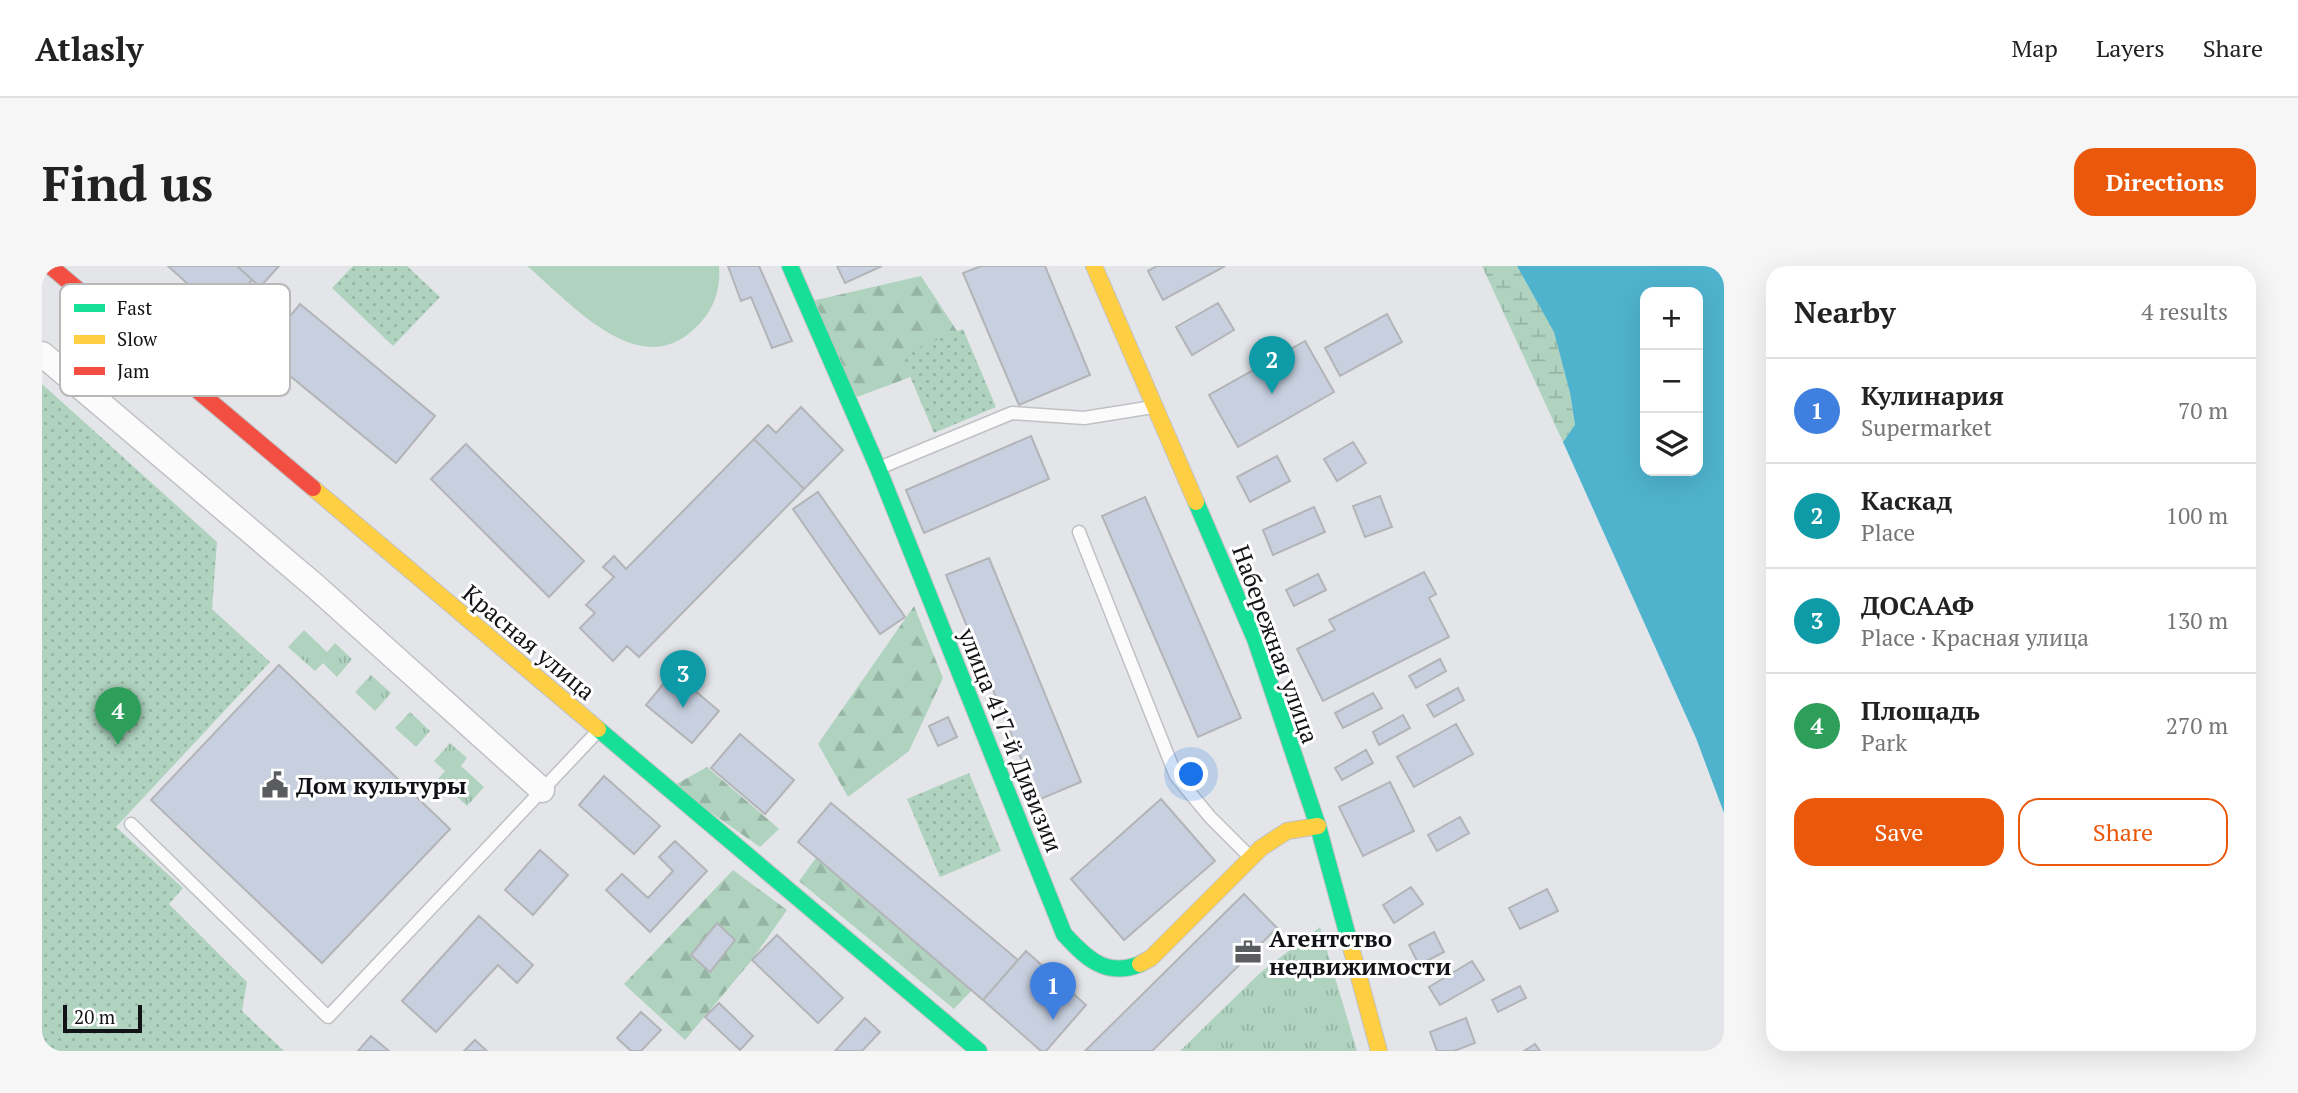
<!DOCTYPE html>
<meta charset="utf-8">
<style>
body{margin:0;font-family:"PT Serif",serif;background:#f6f6f6;color:#222}
.controls{position:absolute;right:21px;top:21px;display:grid;overflow:hidden;border-radius:14px;box-shadow:0 7px 28px #0002}
.controls button{width:63px;height:63px;display:grid;place-items:center;padding:0;border:0;border-bottom:2px solid #e0e0e0;background:#fff;color:#222;font:35px sans-serif}
.scale{position:absolute;left:21px;bottom:18px;width:79px;box-sizing:border-box;padding-left:7px;border:4px solid #121316;border-top:0;font-size:19px;line-height:24px;white-space:nowrap;color:#121316;-webkit-text-stroke:5px #fff;paint-order:stroke}
.you{position:absolute;left:1150px;top:509px;width:24px;height:24px;margin:-18px;border:5px solid #fff;border-radius:50%;background:#1a73e8;box-shadow:0 0 0 10px #1a73e833}
.badge{display:grid;place-items:center;width:46px;height:46px;border-radius:50%;background:#ea580c;color:#fff;font-size:23px;font-weight:700}
.pin{position:absolute;translate:-50% -58px;filter:drop-shadow(0 2px 4px #0008)}
.pin::after{content:'';position:absolute;top:37px;width:24px;height:21px;background:inherit;clip-path:polygon(0 0,100% 0,50% 100%)}
.list{margin:0;padding:0;list-style:none}
h2{display:flex;justify-content:space-between;align-items:center;height:91px;margin:0;padding:0 28px;font-size:30px}
h2 small{font-size:23px;font-weight:400;color:#767676}
.list li{display:grid;grid-template-columns:46px 1fr auto;gap:21px;align-items:center;box-sizing:border-box;height:105px;padding:0 28px;border-top:2px solid #e0e0e0}
.list b{display:block;font-size:26px;white-space:nowrap}
.list p{margin:0;font-size:23px;white-space:nowrap;color:#767676}
.list em{font-size:23px;font-style:normal;color:#767676}
.actions{display:flex;gap:14px;padding:21px 28px}
.actions a{flex:1;padding:16px 0;border:2px solid #ea580c;border-radius:21px;text-align:center;font-size:24px;color:#ea580c}
.actions .main{background:#ea580c;color:#fff}
.icon{flex:none;width:38px;height:38px;fill:none;stroke:currentColor;stroke-width:2;stroke-linecap:round;stroke-linejoin:round}
.map{position:relative;flex:none;width:1682px;height:785px;overflow:hidden;border-radius:21px}
header{display:flex;align-items:center;gap:42px;box-sizing:border-box;height:98px;padding:0 35px;background:#fff;border-bottom:2px solid #e0e0e0}
header strong{font-size:33px}
nav{display:flex;gap:38px;margin-inline-start:auto;font-size:24px}
.intro{display:flex;align-items:center;justify-content:space-between;box-sizing:border-box;height:168px;padding:0 42px}
h1{margin:0;font-size:49px}
.button{padding:18px 32px;border-radius:21px;background:#ea580c;color:#fff;font-size:24px;font-weight:700}
main{display:flex;gap:42px;padding:0 42px}
aside{flex:1;background:#fff;border-radius:21px;box-shadow:0 7px 28px #0002}
.map>svg:first-child{display:block}
</style>
<header>
<strong>Atlasly</strong>
<nav><a>Map</a><a>Layers</a><a>Share</a></nav>
</header>
<div class="intro"><h1>Find us</h1><a class="button">Directions</a></div>
<main>
<div class="map">
<svg width="1682" height="785" viewBox="0 0 1682 785">
<defs>
<pattern id="grass-tufts" width="24" height="20" patternUnits="userSpaceOnUse" patternTransform="scale(1.75)"><rect width="24" height="20" fill="#afd3bf"/><path d="M3 7l-1-3M5 7V3M7 7l1-3M15 17l-1-3M17 17v-4M19 17l1-3" fill="none" stroke="#96b4a3"/></pattern>
<pattern id="forest-firs" width="22" height="20" patternUnits="userSpaceOnUse" patternTransform="scale(1.75)"><rect width="22" height="20" fill="#afd3bf"/><path d="M5 1l3.5 6h-7zM16 11l3.5 6h-7z" fill="#96b4a3"/></pattern>
<pattern id="wetland-marsh" width="20" height="14" patternUnits="userSpaceOnUse" patternTransform="scale(1.75)"><rect width="20" height="14" fill="#afd3bf"/><path d="M1 5h8M5 5V1M11 12h8M15 12V8" fill="none" stroke="#96b4a3"/></pattern>
<pattern id="park-dots" width="8" height="8" patternUnits="userSpaceOnUse" patternTransform="scale(1.75)"><rect width="8" height="8" fill="#afd3bf"/><path d="M2 2h.1M6 6h.1" fill="none" stroke="#96b4a3" stroke-width="1.8" stroke-linecap="round"/></pattern>
</defs>
<rect width="100%" height="100%" fill="#e3e5e9"/>
<!-- grass -->
<path fill="url(#grass-tufts)" d="M262 364 285 386 293 377 310 393 295 411 281 397 273 405 246 381Z
M329 409 349 427 333 445 313 426Z
M368 446 388 465 374 481 353 462Z
M408 477 425 492 419 500 442 521 425 540 396 513 403 505 392 495Z
M1278 661 1315 785H1138L1218 707Z"/>
<!-- forest -->
<path fill="url(#forest-firs)" d="M879 10 917 68 866 112 815 131 770 35Z
M872 340 901 412 867 485 806 531 776 478Z
M665 501 737 563 718 581 631 520Z
M774 592 930 724 912 743 757 615Z
M691 604 745 644 710 694 643 774 582 718Z"/>
<!-- wetland -->
<path fill="url(#wetland-marsh)" d="M1440 0H1475L1512 65 1528 127 1533 160 1521 176Z"/>
<!-- park -->
<path fill="url(#park-dots)" d="M311 0H365L398 31 351 80 290 22Z
M921 63 954 141 892 167 859 89Z
M0 118 175 276 170 343 228 396 74 561 141 622 127 638 205 716 200 745 242 785H0Z
M927 507 959 585 898 611 865 533Z"/>
<!-- pitch -->
<path fill="#afd3bf" d="M485 0H677C679 25 671 46 652 63 596 117 527 35 485 0Z"/>
<!-- water -->
<path fill="#4fb3ce" fill-rule="evenodd" d="M1475 0H1682V547L1654 472 1521 176 1533 159 1528 127 1512 66ZM1603 26H1656V205H1603Z"/>
<!-- building -->
<path fill="#c8d0e0" stroke="#b3b4b7" stroke-width="2" d="M126 0H195L210 14 179 48Z
M195 0H237L218 21Z
M195 0H237L218 21Z
M686 0H717L750 75 730 82 709 31 699 35Z
M795 0H840L803 17Z
M939 0H1003L1048 109 977 139 921 7Z
M1115 0H1183L1121 34 1106 5Z
M1176 37 1192 64 1150 89 1134 61Z
M258 38 393 150 354 197 219 86Z
M1345 48 1360 76 1298 110 1283 82Z
M1263 75 1292 126 1196 181 1167 129Z
M759 141 801 184 762 223 712 173 726 159 734 167Z
M989 170 1007 213 882 267 864 224Z
M712 173 762 223 597 391 585 380 571 395 538 362 553 347 544 339 572 311 561 301 572 290 584 303Z
M1311 176 1324 197 1295 215 1282 193Z
M424 178 542 295 507 331 389 213Z
M1235 190 1248 215 1208 236 1195 211Z
M776 226 863 351 838 368 751 243Z
M1338 230 1350 261 1323 271 1311 240Z
M1103 231 1199 452 1156 471 1060 250Z
M1272 241 1283 266 1231 289 1221 264Z
M947 292 1039 516 996 534 904 309Z
M1382 306 1394 328 1387 332 1407 371 1281 435 1255 383 1293 364 1287 354Z
M1276 308 1284 324 1252 340 1244 324Z
M1398 393 1404 405 1374 422 1367 410Z
M237 399 408 563 280 697 109 534Z
M631 406 677 445 650 477 604 439Z
M1416 422 1422 434 1392 451 1385 439Z
M1331 427 1340 442 1301 462 1293 447Z
M1361 449 1368 462 1337 479 1331 466Z
M906 451 915 471 896 480 887 460Z
M1414 458 1431 488 1372 521 1355 491Z
M698 468 752 514 723 548 669 502Z
M1324 484 1331 497 1300 514 1293 502Z
M562 510 618 560 592 588 537 539Z
M1348 516 1372 565 1321 590 1297 541Z
M1119 533 1173 595 1082 674 1029 613Z
M789 537 976 694 941 734 756 576Z
M1418 551 1427 567 1395 585 1386 569Z
M633 575 665 605 608 666 564 624 580 608 606 632 631 605 617 591Z
M498 584 526 609 491 649 463 624Z
M1369 621 1381 638 1352 657 1341 639Z
M1505 623 1516 645 1478 663 1467 642Z
M1202 628 1235 662 1110 785H1043Z
M437 650 491 699 475 717 456 699 394 766 360 735Z
M675 657 693 674 668 706 649 689Z
M1392 666 1402 686 1377 699 1367 679Z
M735 669 801 732 776 757 710 694Z
M984 685 1044 739 1004 785H999L941 734Z
M1430 695 1442 714 1398 739 1387 721Z
M1478 720 1484 732 1456 746 1450 734Z
M677 737 711 770 698 784 663 751Z
M599 746 619 764 599 785H589L575 772Z
M823 752 838 766 820 785H793Z
M1424 752 1433 777 1412 785H1395L1388 766Z
M329 770 347 785H316Z
M433 774 445 785H422Z
M1493 778 1498 785H1482Z"/>
<g fill="none" stroke-linecap="round" stroke-linejoin="round">
<!-- lane casing -->
<g stroke="#c0c1c4" stroke-width="15">
<path id="lane" d="M837 202 970 147 1042 152 1111 141
M1037 266 1134 510 1168 551 1209 592
M89 558 286 751 555 466"/>
</g>
<!-- street casing -->
<g stroke="#c0c1c4" stroke-width="27">
<path id="street" d="M0 88 273 320 500 524"/>
</g>
<!-- fast casing -->
<g stroke="#c0c1c4" stroke-width="18">
<path id="fast" d="M748 0 836 202 1022 668C1044 692 1064 712 1098 698
M1154 236 1213 373 1276 560 1307 674
M556 463 937 785"/>
</g>
<!-- slow casing -->
<g stroke="#c0c1c4" stroke-width="18">
<path id="slow" d="M1052 0 1154 236
M271 222 556 463
M1307 674 1337 785
M1098 698 1109 692 1219 582 1245 565 1276 560"/>
</g>
<!-- jam casing -->
<g stroke="#c0c1c4" stroke-width="18">
<path id="jam" d="M8 0 271 222"/>
</g>
<!-- lane -->
<use href="#lane" stroke="#fbfbfc" stroke-width="12"/>
<!-- street -->
<use href="#street" stroke="#fbfbfc" stroke-width="24"/>
<!-- fast -->
<use href="#fast" stroke="#16e098" stroke-width="16"/>
<!-- slow -->
<use href="#slow" stroke="#ffcf43" stroke-width="16"/>
<!-- jam -->
<use href="#jam" stroke="#f24e42" stroke-width="16"/>
</g>
<!-- icons -->
<defs>
<g id="civic-bare" transform="scale(2.1)"><path d="M-.6-6.5H3V-4.5H.6V-3L4-1V1h2V6H-6V1h2V-1L-.6-3ZM-1.2 2.5V6h2.4V2.5Z" fill="#5b5c60" stroke="#fff" stroke-width="2.5" paint-order="stroke"/></g>
<g id="office-bare" transform="scale(2.1)"><path d="M-6-3h4V-5.5h4V-3h4V5H-6ZM-1-4.5V-3h2v-1.5ZM-6 0V1H6V0Z" fill="#5b5c60" stroke="#fff" stroke-width="2.5" paint-order="stroke"/></g>
</defs>
<g fill-rule="evenodd">
<use href="#civic-bare" x="233" y="519"/>
<use href="#office-bare" x="1206" y="686"/>
</g>
<g text-anchor="middle" dominant-baseline="central" stroke-width="6" stroke-linejoin="round" paint-order="stroke">
<!-- street labels -->
<g font-size="24" fill="#121316" stroke="#fff">
<text transform="translate(487 376) rotate(40)">Красная улица</text>
<text transform="translate(1234 378) rotate(70)">Набережная улица</text>
<text transform="translate(969 474) rotate(68)">улица 417-й Дивизии</text>
</g>
<!-- poi labels -->
<g font-size="24" font-weight="bold" fill="#121316" stroke="#fff" text-anchor="start">
<text x="254" y="519">Дом культуры</text>
<text x="1227" y="672">Агентство<tspan x="1227" dy="28">недвижимости</tspan></text>
</g>
</g>
<!-- legend -->
<rect x="18" y="18" width="230" height="112" rx="10" fill="#fff" stroke="#b8b8b9" stroke-width="2"/>
<rect x="32" y="38" width="31" height="8" fill="#16e098"/>
<rect x="32" y="69" width="31" height="9" fill="#ffcf43"/>
<rect x="32" y="101" width="31" height="8" fill="#f24e42"/>
<g font-size="19" fill="#121316">
<text x="75" y="49">Fast</text>
<text x="75" y="80">Slow</text>
<text x="75" y="112">Jam</text>
</g>
</svg>
<div class="controls">
<button>+</button>
<button>−</button>
<button><svg class="icon" aria-label="layers" viewBox="0 0 24 24"><path d="M12 4l9 5-9 5-9-5zM3 14l9 5 9-5"/></svg></button>
</div>
<div class="scale">20 m</div>
<div class="you"></div>
<div class="pin badge" style="left:1011px;top:754px;background:#3f7fe0">1</div>
<div class="pin badge" style="left:1230px;top:128px;background:#0f9aa8">2</div>
<div class="pin badge" style="left:641px;top:442px;background:#0f9aa8">3</div>
<div class="pin badge" style="left:76px;top:479px;background:#2e9e5b">4</div>
</div>
<aside>
<h2>Nearby<small>4 results</small></h2>
<ul class="list">
<li><span class="badge" style="background:#3f7fe0">1</span><div><b>Кулинария</b><p>Supermarket</p></div><em>70 m</em></li>
<li><span class="badge" style="background:#0f9aa8">2</span><div><b>Каскад</b><p>Place</p></div><em>100 m</em></li>
<li><span class="badge" style="background:#0f9aa8">3</span><div><b>ДОСААФ</b><p>Place · Красная улица</p></div><em>130 m</em></li>
<li><span class="badge" style="background:#2e9e5b">4</span><div><b>Площадь</b><p>Park</p></div><em>270 m</em></li>
</ul>
<div class="actions"><a class="main">Save</a><a>Share</a></div>
</aside>
</main>
